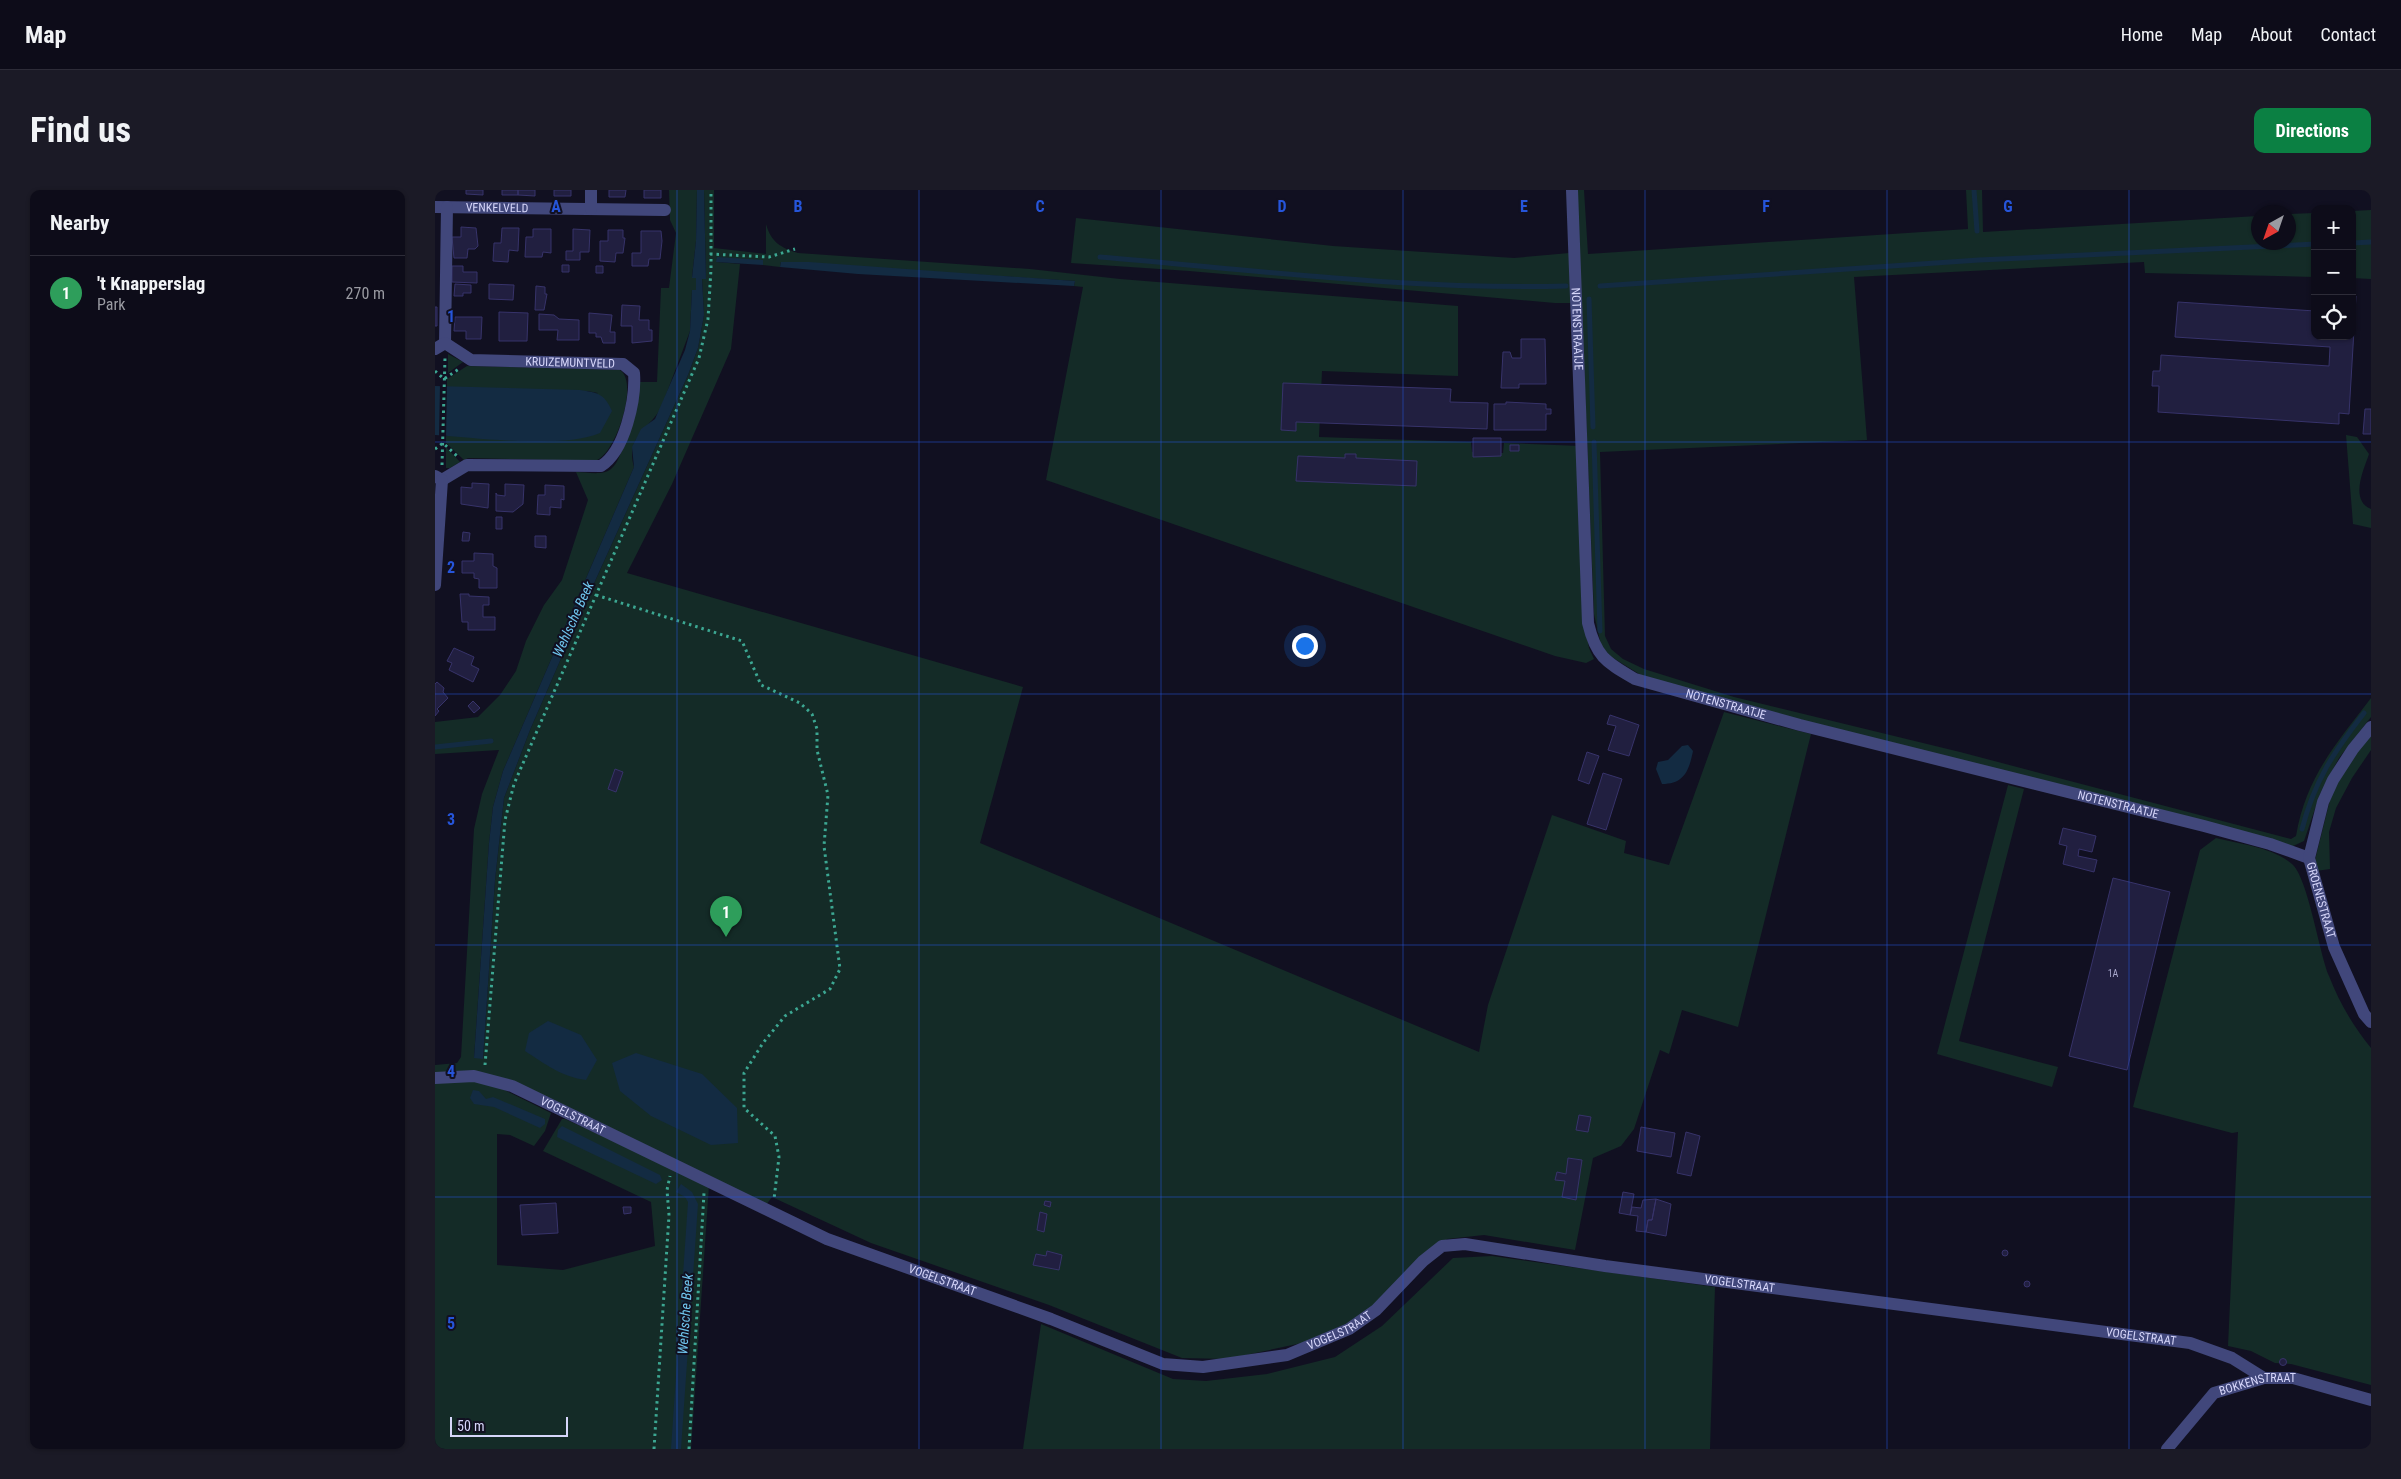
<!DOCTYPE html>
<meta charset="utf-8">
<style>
body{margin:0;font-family:"Roboto Condensed",sans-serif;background:#1b1a26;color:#f1f3f6}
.controls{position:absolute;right:15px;top:15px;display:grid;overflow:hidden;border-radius:10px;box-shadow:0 1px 4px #0004}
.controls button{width:45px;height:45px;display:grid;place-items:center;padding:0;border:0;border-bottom:1px solid #2d2c38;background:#0d0c19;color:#f1f3f6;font:25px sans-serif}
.compass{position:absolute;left:1816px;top:15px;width:45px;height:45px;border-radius:50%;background:#0d0c19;box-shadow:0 1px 4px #0004;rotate:220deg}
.scale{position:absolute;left:15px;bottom:12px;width:118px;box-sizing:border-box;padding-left:5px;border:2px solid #d6d6fa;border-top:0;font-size:14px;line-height:18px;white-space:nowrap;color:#d6d6fa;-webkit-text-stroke:4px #111021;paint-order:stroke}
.you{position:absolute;left:869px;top:455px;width:18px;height:18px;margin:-12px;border:4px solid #fff;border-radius:50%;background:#1a73e8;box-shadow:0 0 0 8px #1a73e833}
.badge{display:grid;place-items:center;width:32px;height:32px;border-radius:50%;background:#0b8043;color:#fff;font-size:16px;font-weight:700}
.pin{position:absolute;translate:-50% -41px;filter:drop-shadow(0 1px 2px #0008)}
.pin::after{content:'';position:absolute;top:26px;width:18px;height:15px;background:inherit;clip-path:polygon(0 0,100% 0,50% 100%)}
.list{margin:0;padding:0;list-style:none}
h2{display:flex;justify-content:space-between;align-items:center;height:65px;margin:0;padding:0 20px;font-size:21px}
h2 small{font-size:16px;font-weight:400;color:#9a9ba2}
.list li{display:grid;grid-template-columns:32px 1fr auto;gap:15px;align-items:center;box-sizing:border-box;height:75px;padding:0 20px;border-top:1px solid #2d2c38}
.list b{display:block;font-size:19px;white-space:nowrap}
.list p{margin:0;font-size:16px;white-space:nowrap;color:#9a9ba2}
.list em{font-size:16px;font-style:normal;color:#9a9ba2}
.icon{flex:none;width:28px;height:28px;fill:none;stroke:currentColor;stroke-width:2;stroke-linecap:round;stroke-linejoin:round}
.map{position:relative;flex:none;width:1936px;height:1259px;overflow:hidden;border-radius:10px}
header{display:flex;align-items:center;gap:30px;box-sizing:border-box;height:70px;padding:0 25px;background:#0d0c19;border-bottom:1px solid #2d2c38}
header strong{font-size:24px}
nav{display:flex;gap:28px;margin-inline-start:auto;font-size:18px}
.intro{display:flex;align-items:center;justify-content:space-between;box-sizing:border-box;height:120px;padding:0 30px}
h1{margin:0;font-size:35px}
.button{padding:12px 22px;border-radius:10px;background:#0b8043;color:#fff;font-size:18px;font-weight:700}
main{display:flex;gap:30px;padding:0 30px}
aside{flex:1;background:#0d0c19;border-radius:10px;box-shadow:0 1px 4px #0004}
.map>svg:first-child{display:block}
</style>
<header>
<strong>Map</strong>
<nav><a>Home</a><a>Map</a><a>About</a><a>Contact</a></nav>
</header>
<div class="intro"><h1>Find us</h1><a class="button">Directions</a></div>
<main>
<aside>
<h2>Nearby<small></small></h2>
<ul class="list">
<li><span class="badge" style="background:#2e9e5b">1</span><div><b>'t Knapperslag</b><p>Park</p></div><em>270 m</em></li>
</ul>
</aside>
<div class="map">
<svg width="1936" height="1259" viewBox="0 0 1936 1259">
<rect width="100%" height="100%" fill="#111021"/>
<!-- green -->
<path fill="#142b27" d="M234 0H262L261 51 257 87 261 88V100H257L255 141 226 218C214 239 190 247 199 277L68 581 58 617 54 653 39 868H48L60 690 69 608 95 540 147 420 253 185 263 158 269 125 267 88H271L269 0H279V58L331 64V34C336 52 346 58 363 63L595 79 685 89 1023 116V186L887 181 884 247 1036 252 1037 262 1068 263 1069 253 1145 256 1151 440 1154 458 1159 469 1151 473 1120 466 611 290 648 97 639 96 640 91 346 72 345 77 328 75V70L282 72 305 74 296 159 237 294 192 383 588 497 545 653 1044 862 1053 815 1117 625 1191 651 1189 663 1234 675 1289 522 1376 544 1303 837 1247 820 1234 864 1225 860 1199 939 1186 956 1158 968 1140 1060 1049 1045 1012 1049 953 1106 914 1133 867 1153 792 1169 747 1168 614 1115 436 1053 337 1007 331 1015 74 891 0 884V875L22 873 26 867 39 639 47 604 64 560 0 564V532L43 527 65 505 81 481 91 451 109 415 127 390 153 310 141 282C151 282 168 286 176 279 190 269 200 210 204 192H222L226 98H234L241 43 235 30Z
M1142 0H1149L1153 64 1533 39 1531 0H1547L1548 42 1823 26 1824 52H1854V24L1880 23V87L1710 83 1709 72 1419 87 1432 250 1165 262 1170 446 1176 459 1188 469 1209 479 1299 507 1525 562 1856 649 1861 646C1871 587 1901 554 1936 508V527L1904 568 1885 604 1869 651 1856 657 1307 515 1209 487 1175 466 1166 455 1159 424Z
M1936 20V89L1917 88V21Z
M641 28 898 56 1079 68 1134 63 1136 113H1120L754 81 636 73Z
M13 164 28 172 13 183Z
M32 176 185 180C205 193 179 269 159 271L33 268 29 270 11 253V246H22L163 203 152 201 150 204 107 206 12 197V189Z
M1911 245 1922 247 1934 264C1929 279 1914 310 1936 319V338L1918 334Z
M11 257 25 272 15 278H11Z
M1936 541V560L1917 588 1901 618 1894 642 1895 679 1881 681 1880 670 1898 598Z
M1573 595 1589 599 1524 851 1623 877 1617 897 1502 864Z
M1781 648C1805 654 1837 657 1857 674 1873 688 1884 762 1894 786 1904 812 1918 836 1936 858V1195L1856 1174 1840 1173 1816 1161 1793 1156 1803 942 1797 943 1698 917 1765 660Z
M31 889 55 893 116 923 110 941 99 956 75 945 62 944V1075L128 1080 220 1056 216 1012 108 961 127 929H130L274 995 256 1259H0V892Z
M1057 1066 1280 1097 1275 1259H588L606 1134 738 1189 771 1191 832 1184 900 1167 947 1136 1018 1068Z"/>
<!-- water -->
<path fill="#132b42" d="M262 0H269L271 89H267L269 125 263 158 253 185 147 420 95 540 69 608 60 690 48 869 39 868 54 653 58 617 68 581 199 277 197 257 206 239 220 229 250 160 255 141 257 100H261V88H257L261 51Z
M282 67 328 70V75L281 72Z
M346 72H374L640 91 639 96 423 84 345 77Z
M0 196 145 200C163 203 169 203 177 221L165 243C127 259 44 248 0 245Z
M1253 555 1258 561C1254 581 1249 594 1227 594L1221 579 1223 572 1233 570 1247 556Z
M113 831 146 845 162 870 151 890C127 887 110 874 90 861L94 843Z
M201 863 267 884 302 918 303 953 276 955 216 926 185 901 177 873Z
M38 900 44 901 51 909 58 907 110 929V934L105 938 59 917 39 914 35 908Z
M127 936 225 985 227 990 221 994 122 947 123 940Z
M246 994 257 1002 263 1014 246 1259H236L253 1012 250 1007 241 1002Z"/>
<!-- pier -->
<path fill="#111021" d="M5 194H12L11 248H4Z"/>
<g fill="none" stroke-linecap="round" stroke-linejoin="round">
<!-- stream -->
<path stroke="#132b42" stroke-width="5" d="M1539 0 1542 41
M1917 53 1936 52
M665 67C820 80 975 100 1131 96
M1165 96 1544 70 1880 54
M1154 109 1158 237
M1159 252 1165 441
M0 557 56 551
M1867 639C1880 590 1898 563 1929 523"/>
</g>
<!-- building -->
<path fill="#211f40" stroke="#37336a" d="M31 0H48V5L31 4Z
M67 0H83V5H67Z
M83 0H100V6L83 5Z
M119 0H136V6H119Z
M174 0H191L190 7H174Z
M209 0H226V8H209Z
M26 37 41 38 43 56 40 59H33L32 68H19L17 47H26Z
M67 38H84L83 61 74 60 73 72 58 71 59 53H66Z
M98 39H116V63L108 62 107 67H90L91 47H98Z
M138 39 155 40 154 62H145V70H131V61H138Z
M173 40H188V48H190L188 63H181L180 72 165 71V51H173Z
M206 41H226L227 51 225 69H214L213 76H197V63H206Z
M127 75H134V82H127Z
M17 76H28V82H42V93L17 92Z
M161 76H168V83H161Z
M20 94 36 95V103H28V106H19Z
M54 94 79 95 78 110 54 109Z
M101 96 110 97V104H112L109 120H100Z
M1917 106H1921L1914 224 1904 223V234L1723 222 1724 196H1717L1718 181H1725L1726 165 1894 176 1895 157 1740 147 1743 112 1880 121V146H1917Z
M187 115 205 116 204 130H214V140H217V151L197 153V136H186Z
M0 117H2V136H0Z
M64 122 93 123 92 151H64Z
M154 123 177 125 175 142H180V153H168L166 147H161V143H154Z
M104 124 119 125 124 129 144 130V150H122L123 140H104Z
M20 127H47L46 149H31V141H19Z
M1086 149H1110L1111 194H1084V198H1066L1068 162H1075L1077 168H1086Z
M848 193 1016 199 1015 212 1053 213 1052 239 861 232V241L846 240Z
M1071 212 1111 214V219H1116V224H1111V240H1059V214H1071Z
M1930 219H1936V244H1928Z
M1038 248H1066V266L1038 267Z
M1075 255H1084V261H1075Z
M910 264H921V268L982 271 981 296 861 291 863 266 910 268Z
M37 293 54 294 53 318 26 314V297L37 298Z
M70 294 89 295 88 314 78 322 61 321V303L62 305 70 306Z
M110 295 129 296V310L126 309V318L115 317V325L102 324 103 305H110Z
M61 327H67V339H61Z
M28 342 35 343 34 351H27Z
M100 346H111V358L100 357Z
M39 363 58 364V376L62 378V398H44V389L39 388V383H27V371H39Z
M25 404H34V406L54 407V415H48V427H60V440H33V432H27Z
M19 458 39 467 36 475 44 479 38 492 14 480 17 473 12 471Z
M2 492 9 498 8 502 13 508 2 519 4 521 0 526V494Z
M38 511 45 518 39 523 33 516Z
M1175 525 1204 535 1194 566 1173 560 1181 536 1172 534Z
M1152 562 1164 566 1154 594 1143 590Z
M180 579 188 582 181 602 173 599Z
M1168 583 1187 589 1171 640 1152 634Z
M1628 638 1661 646 1657 662 1644 659 1643 666 1662 670 1659 682 1628 674 1632 656 1624 654Z
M1678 688 1735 702 1692 880 1634 866Z
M1144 925 1156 927 1153 942 1141 940Z
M1206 937 1240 943 1236 967 1202 961Z
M1251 942 1265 946 1256 986 1242 983Z
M1133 968 1147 970 1141 1010 1127 1007 1130 991 1120 990 1122 982 1131 984Z
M1188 1002 1199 1004 1195 1025 1184 1023Z
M1221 1009 1236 1014 1231 1046 1211 1042 1213 1030H1217Z
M1221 1009 1217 1030H1213L1211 1042 1201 1041 1203 1026 1195 1025 1197 1017 1206 1018 1208 1010Z
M610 1011 616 1012 615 1017 609 1015Z
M121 1013 123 1043 87 1045 85 1015Z
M188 1017H196V1023L189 1024Z
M605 1022 612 1024 609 1042 602 1040Z
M1567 1063a3 3 0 1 1 6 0a3 3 0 1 1-6 0Z
M612 1061 627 1065 624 1080 598 1075 601 1064 611 1066Z
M1589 1094a3 3 0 1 1 6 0a3 3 0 1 1-6 0Z
M1844.5 1172a3.5 3.5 0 1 1 7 0a3.5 3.5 0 1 1-7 0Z"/>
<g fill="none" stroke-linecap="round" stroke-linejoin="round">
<!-- path -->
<path stroke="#3ca792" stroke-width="3" stroke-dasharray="2.5 4" stroke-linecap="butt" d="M275 64 334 67 360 59
M0 181 9 189 24 179
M0 259 8 253 22 266
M7 275 10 168
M161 405 307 451 326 495 365 513 377 524 382 539V560L393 605 389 656 405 779 395 799 350 826 328 853 309 883V918L340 946 344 967 339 1009
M50 875 70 630 79 594 264 168 273 129 276 79V0
M219 1259 234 1025 232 1000 235 986
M254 1259 269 1003"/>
<!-- minor -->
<g stroke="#41477b" stroke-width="12">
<path id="s1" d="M1137 0 1153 433C1161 467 1171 472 1200 489L1365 535 1769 636 1835 654 1874 668"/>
<path id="s2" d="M0 17 230 20"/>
<path d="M156 19V0"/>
<path d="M10 153 12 17"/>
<path id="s3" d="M0 159 10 153 36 170 188 174 199 183C201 209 190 261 166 276L32 275 7 290 0 286"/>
<path d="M0 395 7 290"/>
<path id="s4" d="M1936 537 1918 559 1898 590 1888 612 1874 668 1899 757 1929 824 1936 832"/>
<path id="s5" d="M0 888 39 886 77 896 392 1049 616 1129 728 1174 768 1177 852 1165 914 1139 941 1120 988 1071 1007 1056 1030 1054 1170 1076 1755 1153 1797 1168 1829 1188"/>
<path id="s6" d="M1732 1259 1779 1203 1829 1188H1858L1936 1210"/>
</g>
</g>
<!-- grid -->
<path fill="none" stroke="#2655da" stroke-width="1" stroke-opacity="0.55" d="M242 0V1259M484 0V1259M726 0V1259M968 0V1259M1210 0V1259M1452 0V1259M1694 0V1259M0 252H1936M0 504H1936M0 755H1936M0 1007H1936"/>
<g text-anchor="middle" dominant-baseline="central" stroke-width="4" stroke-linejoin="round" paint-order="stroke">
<!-- number labels -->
<g font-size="10" fill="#a9a8cc">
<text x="1678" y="783">1A</text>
</g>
<!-- street labels -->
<g font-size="12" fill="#d6d6fa" stroke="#111021">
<text stroke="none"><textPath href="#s2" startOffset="62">VENKELVELD</textPath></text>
<text stroke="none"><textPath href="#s1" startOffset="139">NOTENSTRAATJE</textPath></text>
<text stroke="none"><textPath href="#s3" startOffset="142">KRUIZEMUNTVELD</textPath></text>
<text stroke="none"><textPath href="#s1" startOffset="604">NOTENSTRAATJE</textPath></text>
<text stroke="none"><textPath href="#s1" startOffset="1009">NOTENSTRAATJE</textPath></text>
<text stroke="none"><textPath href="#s4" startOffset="191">GROENESTRAAT</textPath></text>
<text stroke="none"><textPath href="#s5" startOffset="146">VOGELSTRAAT</textPath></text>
<text stroke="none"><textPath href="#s5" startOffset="551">VOGELSTRAAT</textPath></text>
<text stroke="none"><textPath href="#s5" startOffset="1405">VOGELSTRAAT</textPath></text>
<text stroke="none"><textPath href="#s5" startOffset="970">VOGELSTRAAT</textPath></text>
<text stroke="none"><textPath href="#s5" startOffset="1810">VOGELSTRAAT</textPath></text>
<text stroke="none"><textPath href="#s6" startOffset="118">BOKKENSTRAAT</textPath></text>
</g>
<!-- water labels -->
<g font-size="14" font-style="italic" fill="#6fc5ee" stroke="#111021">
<text transform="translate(138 429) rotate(-66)">Wehlsche Beek</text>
<text transform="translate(250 1124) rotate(-86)">Wehlsche Beek</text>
</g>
</g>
<g font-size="16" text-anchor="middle" font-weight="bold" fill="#2655da" stroke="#111021" stroke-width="4" stroke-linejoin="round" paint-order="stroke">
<text x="121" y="22">A</text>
<text x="363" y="22">B</text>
<text x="605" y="22">C</text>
<text x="847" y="22">D</text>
<text x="1089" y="22">E</text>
<text x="1331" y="22">F</text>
<text x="1573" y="22">G</text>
<text x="16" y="132">1</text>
<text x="16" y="383">2</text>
<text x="16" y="635">3</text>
<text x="16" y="887">4</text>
<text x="16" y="1139">5</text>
</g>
</svg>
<div class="controls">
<button>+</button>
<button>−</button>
<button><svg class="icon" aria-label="locate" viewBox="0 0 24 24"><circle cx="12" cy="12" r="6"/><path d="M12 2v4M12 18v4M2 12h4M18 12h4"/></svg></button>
</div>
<svg class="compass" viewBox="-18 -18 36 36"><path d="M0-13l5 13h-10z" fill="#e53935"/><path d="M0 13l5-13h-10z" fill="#9a9ba2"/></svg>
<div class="scale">50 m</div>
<div class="you"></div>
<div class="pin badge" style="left:291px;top:747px;background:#2e9e5b">1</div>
</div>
</main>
